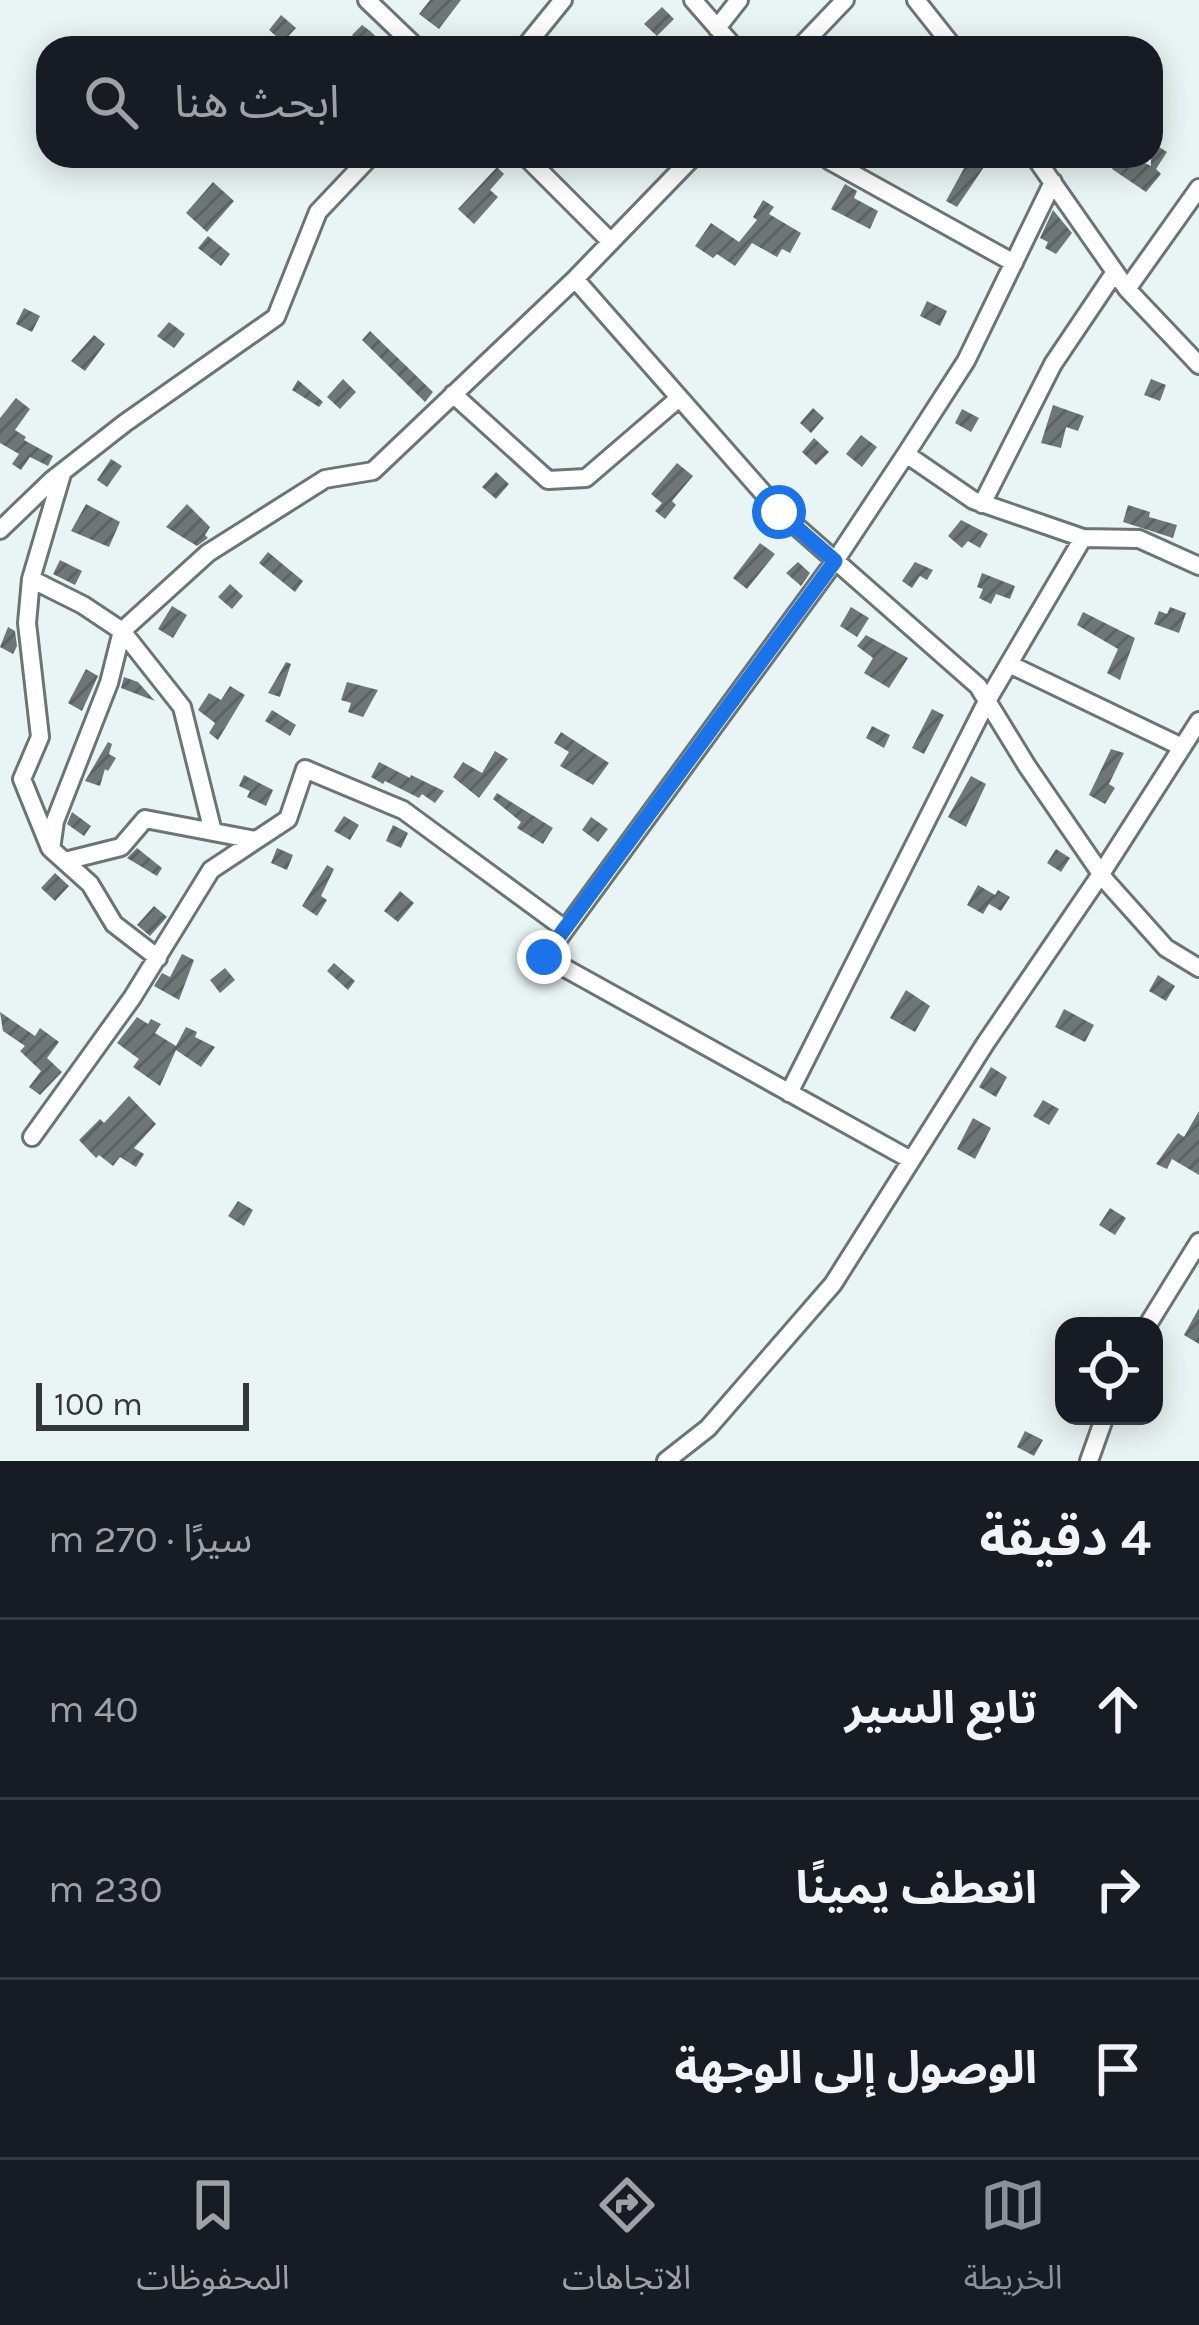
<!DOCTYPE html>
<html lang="ar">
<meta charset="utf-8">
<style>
body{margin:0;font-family:Karla,"Noto Sans Arabic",sans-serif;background:#242831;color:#f1f3f6;direction:rtl}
.controls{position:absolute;right:36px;bottom:36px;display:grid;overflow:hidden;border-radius:24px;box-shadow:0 6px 30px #0003}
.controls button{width:108px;height:108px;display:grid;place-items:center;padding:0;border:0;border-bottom:3px solid #363941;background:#171b24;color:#f1f3f6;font:60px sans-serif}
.scale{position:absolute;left:36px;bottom:30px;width:213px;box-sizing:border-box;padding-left:12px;border:6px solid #333737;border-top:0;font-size:33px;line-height:42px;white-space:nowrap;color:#333737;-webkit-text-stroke:9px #e9f5f4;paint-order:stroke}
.stop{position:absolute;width:36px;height:36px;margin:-27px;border:9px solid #1a73e8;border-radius:50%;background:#fff}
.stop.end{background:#1a73e8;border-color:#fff;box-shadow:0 3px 12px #0008}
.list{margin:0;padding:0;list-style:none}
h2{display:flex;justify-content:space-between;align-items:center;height:156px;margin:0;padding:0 48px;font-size:51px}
h2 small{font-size:39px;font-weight:400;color:#9ea1a6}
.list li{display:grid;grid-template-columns:78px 1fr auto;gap:36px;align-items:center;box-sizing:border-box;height:180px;padding:0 48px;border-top:3px solid #363941}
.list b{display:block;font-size:45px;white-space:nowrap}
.list em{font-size:39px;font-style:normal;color:#9ea1a6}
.icon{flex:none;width:66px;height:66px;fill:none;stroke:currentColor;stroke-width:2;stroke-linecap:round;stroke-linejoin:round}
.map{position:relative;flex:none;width:1199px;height:1461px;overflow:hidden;direction:ltr}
.search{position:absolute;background:#171b24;box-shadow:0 6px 30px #0003;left:36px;right:36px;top:36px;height:132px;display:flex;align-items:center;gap:30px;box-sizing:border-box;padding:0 42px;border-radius:36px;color:#9ea1a6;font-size:45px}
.sheet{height:696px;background:#171b24}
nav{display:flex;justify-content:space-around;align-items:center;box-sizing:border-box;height:168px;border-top:3px solid #363941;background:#171b24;font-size:33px;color:#9ea1a6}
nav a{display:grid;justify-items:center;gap:6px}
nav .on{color:#8c9099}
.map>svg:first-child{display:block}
</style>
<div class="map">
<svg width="1199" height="1461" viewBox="0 0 1199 1461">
<defs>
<pattern id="building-hatch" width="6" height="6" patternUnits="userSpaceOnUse" patternTransform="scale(3)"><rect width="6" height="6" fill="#6d7776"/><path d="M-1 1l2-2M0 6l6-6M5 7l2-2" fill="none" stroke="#5a6262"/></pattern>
</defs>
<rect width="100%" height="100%" fill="#e9f5f4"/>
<!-- building -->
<path fill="url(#building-hatch)" d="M430 0H461L439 29 419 14Z
M662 7 674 19 657 36 644 24Z
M281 15 296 28 283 42 269 30Z
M362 25 370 31 388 48H354L360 42 352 35Z
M1151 142 1167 152 1156 169 1161 174 1146 192 1112 169 1120 156H1130L1151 166Z
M969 159 984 167 957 207 946 201Z
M497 167 504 174 490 190 498 197 474 224 458 209Z
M213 182 234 201 207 232 186 213Z
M845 184 857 191 854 198 878 211 870 229 831 209Z
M763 200 774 207 769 214 801 233 790 253 782 249 777 257 752 243 735 266 717 254 713 258 695 246 711 223 739 242 757 220 753 217Z
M1053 210 1072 233 1056 254 1045 248 1048 242 1040 238Z
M208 236 230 254 221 266 198 248Z
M927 301 947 311 940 326 920 316Z
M24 308 40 316 32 332 16 324Z
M169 322 185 334 174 348 157 336Z
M370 331 433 392 425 402 362 340Z
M94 335 105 344 85 371 71 361Z
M343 379 356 392 340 409 327 397Z
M1151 379 1166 385 1160 401 1144 395Z
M298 380 323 402 319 407 292 390Z
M16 398 30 409 15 430 26 437 24 440 53 456 48 466 30 457 21 470 12 464 19 454 0 443V418Z
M1053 405 1084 416 1078 431 1066 427 1061 448 1041 443Z
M813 408 824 418 811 433 800 423Z
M962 409 979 418 971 432 955 423Z
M861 435 877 447 862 467 846 454Z
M814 438 829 452 816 465 802 452Z
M111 459 122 466 107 487 97 480Z
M677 463 693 476 672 501 676 505 665 519 655 511 662 503 651 494Z
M496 472 509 484 496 499 482 487Z
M86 504 120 522 109 547 71 531Z
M187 504 210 527 205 535 208 538 197 546 166 527Z
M1128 505 1150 512 1149 517 1177 525 1173 538 1123 522Z
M961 520 988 534 980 548 968 541 962 548 948 536Z
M760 543 775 554 747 589 733 578Z
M268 552 303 581 295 592 259 563Z
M60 560 82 571 75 585 53 574Z
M798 562 810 573 801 586 786 573Z
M915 562 933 570 927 580 920 576 912 588 902 581Z
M982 573 1015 586 1010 599 996 594 991 604 979 598 983 589 977 587Z
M230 584 243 596 232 609 218 597Z
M172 606 187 615 173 638 158 629Z
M851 607 869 618 857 637 840 626Z
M1170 607 1186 613 1179 633 1154 624 1159 611 1167 614Z
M1083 612 1135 638 1120 680 1107 673 1118 649 1077 625Z
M8 627 15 631 17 646 13 654 0 647Z
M866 635 908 658 889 688 864 673 873 658 857 646Z
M286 662 291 664 280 697 268 693Z
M86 669 98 676 82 711 68 703Z
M124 677 138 682 155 701 121 688Z
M347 682 378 690 363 717 348 712 351 703 341 700Z
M230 686 245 695 218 740 209 733 215 723 198 710 209 693 221 700Z
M932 709 944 715 924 754 912 748Z
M272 710 296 725 290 736 265 721Z
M872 726 890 735 884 748 866 738Z
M561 732 609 763 593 785 560 766 569 752 554 743Z
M108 742 112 744 109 754 116 758 108 771 105 769 100 786 85 781Z
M1111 749 1124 753 1109 784 1115 788 1105 804 1089 795Z
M495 751 508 759 479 798 453 777 463 762 482 773Z
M379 762 410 778 411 775 444 791 435 803 422 794 419 798 385 781 383 784 371 777Z
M244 775 273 790 266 806 247 797 250 791 239 786Z
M971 776 986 784 966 827 948 817Z
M497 793 553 828 543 844 517 828 521 822 493 799Z
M72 812 91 826 84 836 67 824Z
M344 816 359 825 350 840 334 831Z
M591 817 608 829 598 842 582 830Z
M393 825 408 833 401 848 386 841Z
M137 848 162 868 157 876 127 858Z
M277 848 293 855 287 870 271 863Z
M1056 849 1070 858 1061 872 1047 863Z
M327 865 334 869 321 896 327 900 317 916 302 906Z
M55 873 69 886 55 901 41 888Z
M978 885 995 895 998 890 1010 897 1001 911 989 904 983 914 967 905Z
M400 891 414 903 398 922 384 911Z
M154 906 167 917 150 936 137 925Z
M182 954 194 960 179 1000 154 986 162 973 170 977Z
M334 963 355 981 348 990 327 971Z
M225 968 235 980 220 993 210 980Z
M1158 975 1175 986 1166 1001 1149 991Z
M906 990 930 1006 915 1032 890 1018Z
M1064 1009 1094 1025 1085 1042 1055 1027Z
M0 1012 35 1036 40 1028 59 1042 47 1058 62 1072 40 1095 29 1087 41 1071 20 1051 25 1046 3 1031Z
M137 1017 148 1024 151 1019 161 1024 155 1033 176 1046 186 1027 197 1032 195 1037 215 1047 201 1067 176 1050 160 1086 133 1067 139 1059 117 1043Z
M991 1067 1007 1077 996 1097 979 1087Z
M129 1096 156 1124 134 1148 144 1154 136 1167 120 1157 113 1166 99 1155 96 1158 79 1140 100 1119 104 1123Z
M1043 1100 1059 1109 1049 1125 1033 1116Z
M1199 1111V1175L1172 1159 1167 1169 1156 1164 1178 1133 1184 1137Z
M973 1118 991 1128 975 1159 957 1149Z
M238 1201 253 1210 244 1226 228 1216Z
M1110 1208 1126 1218 1115 1235 1099 1225Z
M1199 1308V1344L1184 1335Z
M1025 1431 1043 1440 1034 1456 1017 1447Z"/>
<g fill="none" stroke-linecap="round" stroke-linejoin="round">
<!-- street casing -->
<g stroke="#6a7574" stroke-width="22">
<path id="street" d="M367 0 417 48
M693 0 735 48
M916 0 954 48
M717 28 739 0
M524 48 563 0
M799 48 845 0
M525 156 611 242
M830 156V161L1014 263
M1034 156 1127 289 1199 365
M575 279 779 511 978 686 1027 766 1106 881 1166 948 1199 968
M1127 289 1199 188
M453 394 548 480 586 478 679 398
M906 454 973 500 1083 538
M982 504 1053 364 1115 272
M0 530 52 480 125 423 276 317 318 212 371 156
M31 579 83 605 122 631 182 707 213 832
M1009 664 1182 747
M50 848 22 779 40 737 27 623 31 579 62 474
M65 861 121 847 145 819 255 840
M158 958 114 924 90 884 51 849 55 821 109 683 122 631 208 553 325 479 373 471 575 279 694 156
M789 1093 987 701 1083 538 1139 539 1199 566
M32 1137 132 998 211 870 288 819 305 769 403 810 565 929
M911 1160 545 957 835 561 906 454 966 361 1053 182
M1147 1326 1199 1242
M666 1461 708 1428 833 1284 985 1044 1101 874 1199 721
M1089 1461 1105 1416"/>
</g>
<!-- street -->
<use href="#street" stroke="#fff" stroke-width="16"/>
</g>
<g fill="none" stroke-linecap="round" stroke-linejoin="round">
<!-- route -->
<path stroke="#1a73e8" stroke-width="15" d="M544 957 835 561 779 512"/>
</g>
</svg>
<div class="controls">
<button><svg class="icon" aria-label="locate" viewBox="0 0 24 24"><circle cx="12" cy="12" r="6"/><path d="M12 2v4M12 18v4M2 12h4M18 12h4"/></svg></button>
</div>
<div class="scale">100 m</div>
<div class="stop" style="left:779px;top:512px"></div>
<div class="stop end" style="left:544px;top:957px"></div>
<div class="search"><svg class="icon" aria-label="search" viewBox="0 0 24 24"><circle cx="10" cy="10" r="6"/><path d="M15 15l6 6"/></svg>ابحث هنا</div>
</div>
<section class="sheet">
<h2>4 دقيقة<small>سيرًا · 270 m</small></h2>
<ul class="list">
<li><svg class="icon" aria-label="ahead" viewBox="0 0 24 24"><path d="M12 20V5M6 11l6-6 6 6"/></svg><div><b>تابع السير</b></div><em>40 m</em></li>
<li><svg class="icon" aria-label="right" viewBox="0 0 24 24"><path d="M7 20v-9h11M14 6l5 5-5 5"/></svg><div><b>انعطف يمينًا</b></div><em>230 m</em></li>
<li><svg class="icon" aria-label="arrive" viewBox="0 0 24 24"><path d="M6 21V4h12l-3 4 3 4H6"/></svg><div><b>الوصول إلى الوجهة</b></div></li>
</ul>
</section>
<nav>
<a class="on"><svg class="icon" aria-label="map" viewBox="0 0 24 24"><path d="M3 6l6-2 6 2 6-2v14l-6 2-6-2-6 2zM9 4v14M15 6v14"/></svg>الخريطة</a>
<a><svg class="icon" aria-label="directions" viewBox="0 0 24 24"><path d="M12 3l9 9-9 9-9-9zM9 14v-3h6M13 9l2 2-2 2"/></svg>الاتجاهات</a>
<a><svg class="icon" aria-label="saved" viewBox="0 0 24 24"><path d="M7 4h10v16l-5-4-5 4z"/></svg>المحفوظات</a>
</nav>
